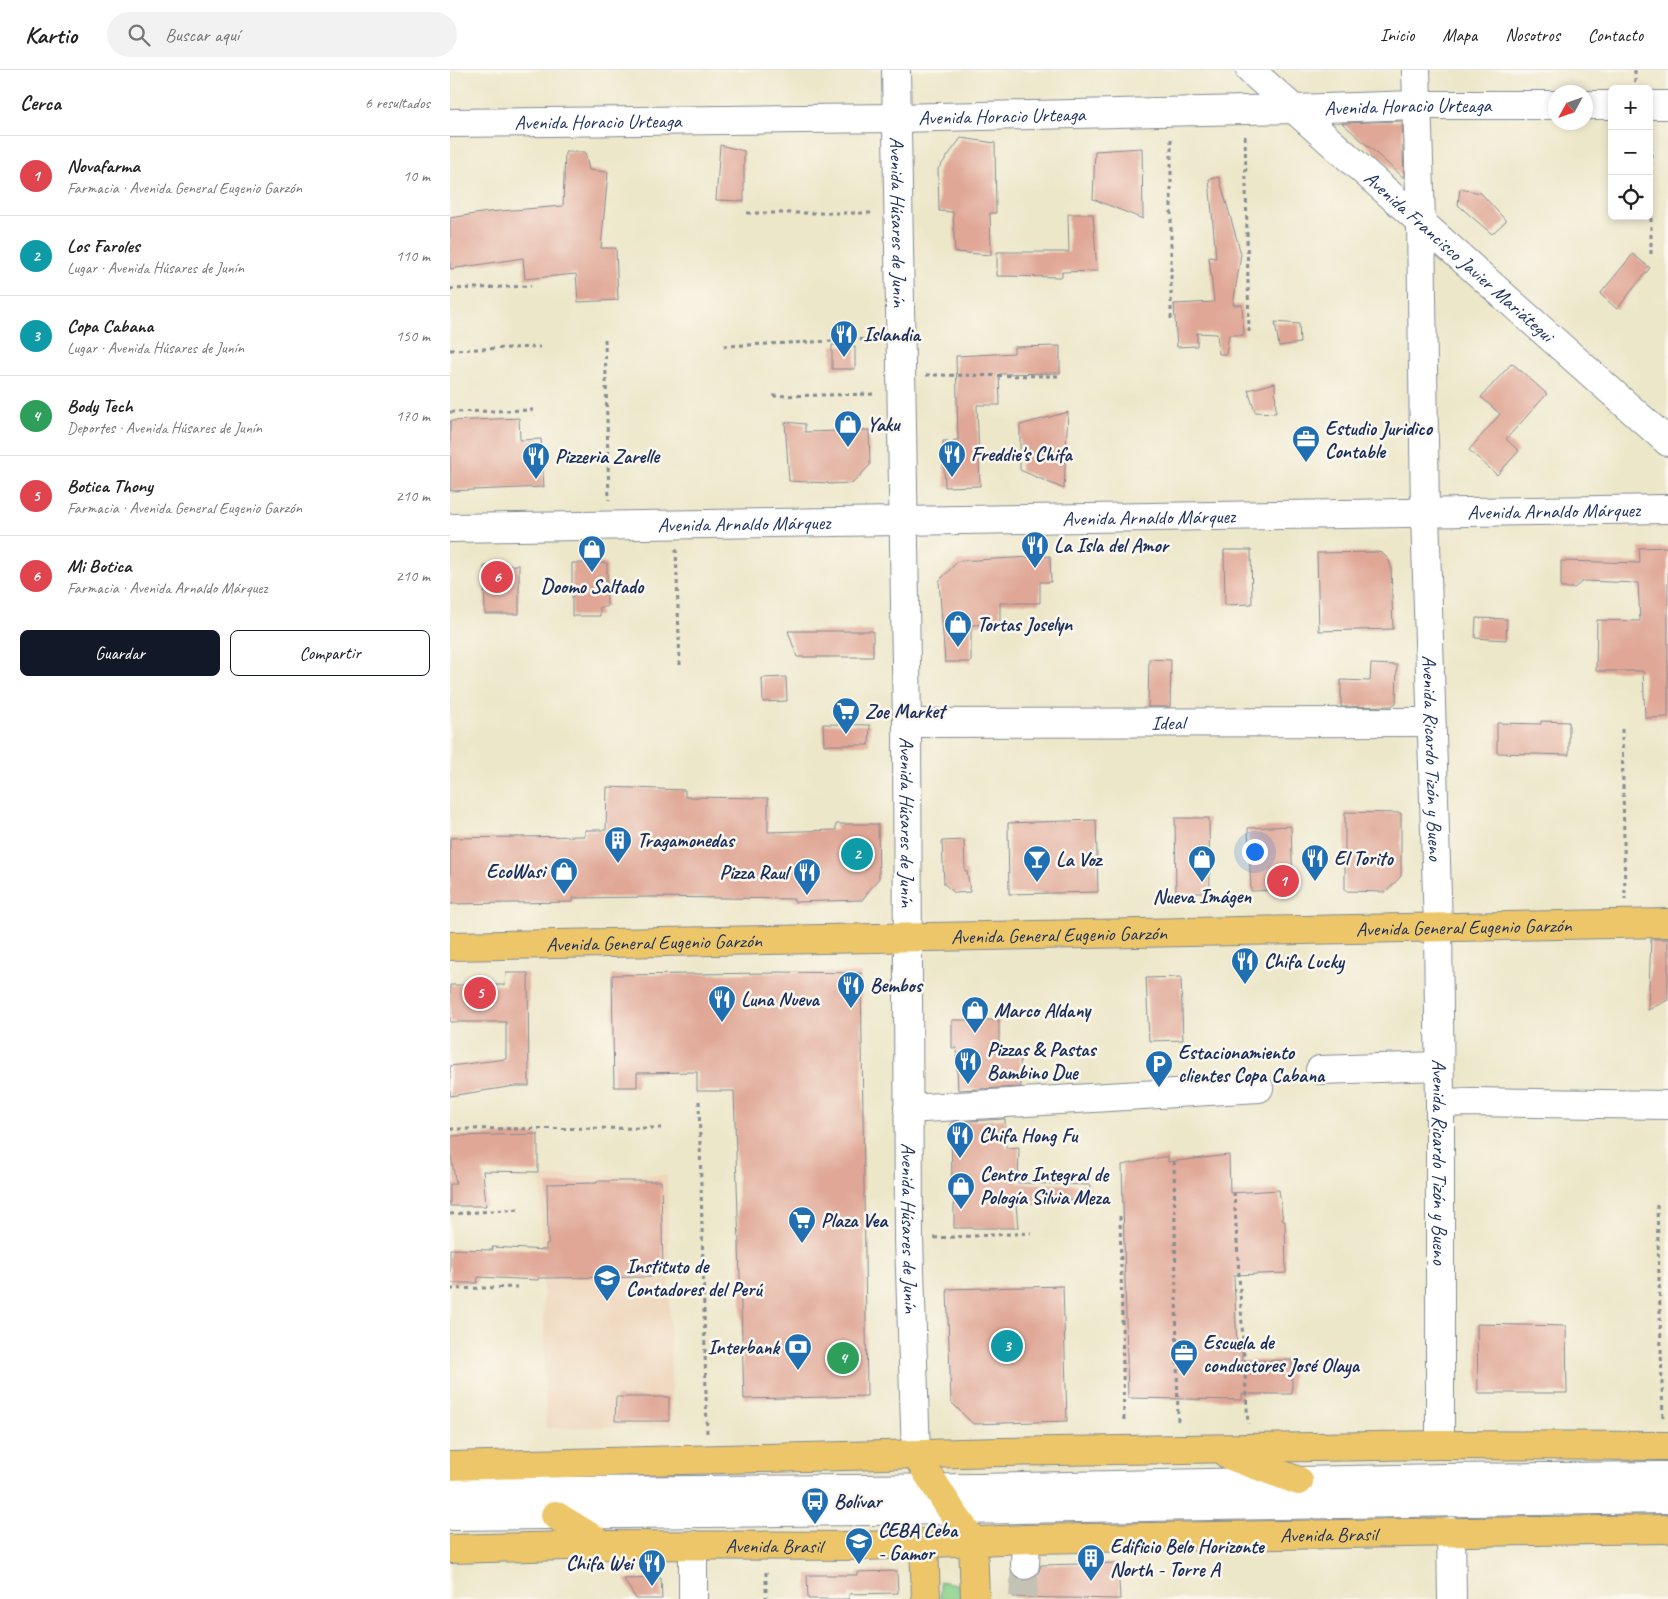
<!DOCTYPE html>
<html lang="es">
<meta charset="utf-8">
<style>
body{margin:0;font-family:Caveat,sans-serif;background:#f2f2f2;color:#222}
.controls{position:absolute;right:15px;top:15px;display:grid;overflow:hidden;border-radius:8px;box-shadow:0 2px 8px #0003}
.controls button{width:45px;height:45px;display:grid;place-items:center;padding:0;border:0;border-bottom:1px solid #e0e0e0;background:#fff;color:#222;font:25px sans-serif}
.compass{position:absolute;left:1098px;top:15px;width:45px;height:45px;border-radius:50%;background:#fff;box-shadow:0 2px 8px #0003;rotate:230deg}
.you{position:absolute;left:804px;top:781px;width:18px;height:18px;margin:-12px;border:4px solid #fff;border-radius:50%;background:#1a73e8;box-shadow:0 0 0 8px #1a73e833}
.badge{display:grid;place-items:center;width:32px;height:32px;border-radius:50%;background:#111827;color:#fff;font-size:16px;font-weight:700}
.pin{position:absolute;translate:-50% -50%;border:2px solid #fff;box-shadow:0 1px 5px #0006}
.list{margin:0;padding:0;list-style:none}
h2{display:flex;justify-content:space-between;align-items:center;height:65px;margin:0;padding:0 20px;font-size:21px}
h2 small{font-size:16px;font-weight:400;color:#767676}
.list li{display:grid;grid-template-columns:32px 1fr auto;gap:15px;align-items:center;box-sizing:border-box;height:80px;padding:0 20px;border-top:1px solid #e0e0e0}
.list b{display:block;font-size:19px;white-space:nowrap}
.list p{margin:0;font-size:16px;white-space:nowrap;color:#767676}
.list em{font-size:16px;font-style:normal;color:#767676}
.actions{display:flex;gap:10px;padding:15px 20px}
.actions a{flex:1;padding:11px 0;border:1px solid #111827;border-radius:8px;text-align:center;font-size:18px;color:#111827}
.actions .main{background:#111827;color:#fff}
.icon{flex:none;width:28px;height:28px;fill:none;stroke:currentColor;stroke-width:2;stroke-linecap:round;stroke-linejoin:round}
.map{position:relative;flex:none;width:1218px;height:1529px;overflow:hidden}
header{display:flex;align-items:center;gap:30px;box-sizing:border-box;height:70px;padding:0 25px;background:#fff;border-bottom:1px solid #e0e0e0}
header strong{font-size:24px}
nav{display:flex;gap:28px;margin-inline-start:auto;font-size:18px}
.search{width:350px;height:45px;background:#f2f2f2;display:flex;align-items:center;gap:12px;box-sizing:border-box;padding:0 18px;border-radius:28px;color:#767676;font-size:19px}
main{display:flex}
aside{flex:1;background:#fff}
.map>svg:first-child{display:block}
</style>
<header>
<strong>Kartio</strong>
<div class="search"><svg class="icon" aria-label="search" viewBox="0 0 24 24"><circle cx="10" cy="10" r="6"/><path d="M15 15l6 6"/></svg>Buscar aquí</div>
<nav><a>Inicio</a><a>Mapa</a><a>Nosotros</a><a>Contacto</a></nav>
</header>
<main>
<aside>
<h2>Cerca<small>6 resultados</small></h2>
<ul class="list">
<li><span class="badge" style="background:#e0444e">1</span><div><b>Novafarma</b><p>Farmacia · Avenida General Eugenio Garzón</p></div><em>10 m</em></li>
<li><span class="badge" style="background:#0f9aa8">2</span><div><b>Los Faroles</b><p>Lugar · Avenida Húsares de Junín</p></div><em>110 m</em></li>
<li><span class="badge" style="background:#0f9aa8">3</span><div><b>Copa Cabana</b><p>Lugar · Avenida Húsares de Junín</p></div><em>150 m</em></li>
<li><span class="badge" style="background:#2e9e5b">4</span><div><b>Body Tech</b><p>Deportes · Avenida Húsares de Junín</p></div><em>170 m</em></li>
<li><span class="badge" style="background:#e0444e">5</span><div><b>Botica Thony</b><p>Farmacia · Avenida General Eugenio Garzón</p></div><em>210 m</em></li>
<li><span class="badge" style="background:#e0444e">6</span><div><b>Mi Botica</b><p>Farmacia · Avenida Arnaldo Márquez</p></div><em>210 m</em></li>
</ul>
<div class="actions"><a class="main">Guardar</a><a>Compartir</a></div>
</aside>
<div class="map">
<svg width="1218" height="1529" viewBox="0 0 1218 1529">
<rect width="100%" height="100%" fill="#fbf7ec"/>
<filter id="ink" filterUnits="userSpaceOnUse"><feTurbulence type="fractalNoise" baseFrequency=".02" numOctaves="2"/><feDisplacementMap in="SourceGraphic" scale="10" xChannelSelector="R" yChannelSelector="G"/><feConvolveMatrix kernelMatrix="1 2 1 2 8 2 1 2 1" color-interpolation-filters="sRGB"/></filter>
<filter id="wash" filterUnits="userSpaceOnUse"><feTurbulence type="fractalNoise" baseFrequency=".0096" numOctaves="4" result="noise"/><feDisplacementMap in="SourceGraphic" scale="20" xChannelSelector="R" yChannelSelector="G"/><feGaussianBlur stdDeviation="1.12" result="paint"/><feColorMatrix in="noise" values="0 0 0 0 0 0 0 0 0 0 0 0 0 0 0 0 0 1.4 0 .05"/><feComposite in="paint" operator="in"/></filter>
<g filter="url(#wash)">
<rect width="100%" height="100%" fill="#ede7ca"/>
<!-- built -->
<path fill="#eed6bb" d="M217 1105 222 1356 96 1358 91 1107Z"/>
<!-- green -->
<path fill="#8dd28c" stroke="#548075" d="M490 1511 511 1515V1529H490Z"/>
<g id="blocks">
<!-- building -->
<path fill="#e0a796" d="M952 51 954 108 892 53Z
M511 68 545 73 546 143H540L541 185 505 182 503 142 489 141 488 99Z
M270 75 294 81V131L266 130Z
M692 78 693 149 643 129 645 81Z
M115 82H135L139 100 158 102 151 178H166L168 230 128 232 126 204 75 209 73 188 0 199V148L38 142 113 136Z
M769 107 791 184 783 235H792L794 265H779L776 284H769L767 264 747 263V276L727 277 724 234 764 232 759 187 766 188 759 109Z
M1010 119 1031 123 1056 151 1042 164 1008 135Z
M618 144H643L647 201 612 202V207L547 206V182H619Z
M1183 184 1200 198 1167 239 1150 224Z
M825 252 849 254 850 273 829 276Z
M382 275 405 276V299H382Z
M610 276V303L549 304 550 335H527L530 416 495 417 493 371 508 370 506 286 564 283V277Z
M1062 293 1097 324 1056 369 1069 381 1047 405 1019 380 1050 344 1031 327Z
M825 313 826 343 805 342 798 320Z
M618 342 614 419 570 400V355Z
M69 348 70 370 91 369 94 417 0 421V351Z
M335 352 355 354V362L419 360 420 395 403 413 378 414V413L339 411Z
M1218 477V647L1195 648 1193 601H1146L1147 550 1190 551 1188 513 1133 511 1124 518H1111V491L1190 493 1189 478Z
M774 480H801L802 534 775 535Z
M927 482 932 483 938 489 941 496 943 559 869 561 867 483Z
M600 486 601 512H590V533H550V554L521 555V592H495L489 511 508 491Z
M122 493H157V537H150V546H122Z
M69 495V544H35L34 496Z
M1026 548 1057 549 1056 570 1025 568Z
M338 561H423V587H347Z
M699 589 721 590 720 637H698Z
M921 594 947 595 946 633 942 636 891 637V610L920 611Z
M336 607 337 631 313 632 312 608Z
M1091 651 1119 652V685L1047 683V653L1091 654Z
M373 654 420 655 419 675H374Z
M157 717 235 720V727L318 728V762L386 760V754H428L429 808 412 830 344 832V829L202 827 123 828V832L0 834V768L135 766V760H156Z
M895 742 951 743V806L936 822 895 821Z
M725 748H759L760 823H726Z
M646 750 648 822 559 824 558 753Z
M841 756 843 820 801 821 798 758Z
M514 770 515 801H517L520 822 505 823 494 814 492 771Z
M1201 869H1218V930L1198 940Z
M324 902 411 903 417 1326 294 1329 284 1021H247V1002L187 1003V1017H164L162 905 324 903Z
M56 903H78L79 1016H65L0 1026V996L56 989V952H0V915H55Z
M731 907 733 970 699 971 696 908Z
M502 950H549V985H570L571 1017 508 1020 506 978H502Z
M555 1049 556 1078 569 1077 568 1113 640 1115V1129L566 1134 568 1158H504V1113H502L501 1052Z
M88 1064V1102L33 1101 36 1136H0V1114H6L0 1080V1066Z
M779 1085 780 1123 829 1120 833 1151H835L836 1203 784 1205 787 1277H792V1291L842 1290V1324H792V1330L678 1328 672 1095 718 1086V1092Z
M147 1111H211L213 1201H202V1207L88 1208V1210L28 1207 27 1213H0V1179L43 1180 42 1177 96 1180V1174H98L97 1114 147 1113Z
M613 1216 617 1351 523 1354 501 1332 497 1219Z
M1027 1254 1116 1256 1117 1323H1028Z
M166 1327H219V1351H165Z
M668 1493 670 1529 563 1527V1505L567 1508 574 1511 582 1509 588 1504 591 1495Z
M447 1501 448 1523 399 1524V1529H358L357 1505H407V1502Z
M211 1508 212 1529H186L174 1509Z"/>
</g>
</g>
<g filter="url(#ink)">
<use href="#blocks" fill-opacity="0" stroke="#848b94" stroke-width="1"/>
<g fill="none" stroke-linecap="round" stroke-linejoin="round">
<!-- minor-tunnel -->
<path stroke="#c3c2b4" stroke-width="28" stroke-dasharray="28 14" stroke-linecap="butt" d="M573 1527 575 1495"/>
<!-- minor casing -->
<g stroke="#848b94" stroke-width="30">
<g id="minor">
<path id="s1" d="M446 0 457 653 459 1169 466 1385"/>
<path id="s2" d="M800 0 1218 372"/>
<path id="s3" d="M966 0 971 151 975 443 988 857 990 1033V1375"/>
<path d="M1136 35H1162"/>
<path d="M1199 35H1218"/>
<path id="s4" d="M0 53 446 48 844 39 966 35H1106"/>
<path id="s5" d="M0 458 1218 439"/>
<path id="s6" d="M457 653 981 652"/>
<path d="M870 1000 989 996"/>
<path d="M990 1033 1023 1032 1217 1035"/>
<path d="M458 1039 809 1018"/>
<path d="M0 1422 529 1418 994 1408 1218 1406"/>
<path d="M0 1446 501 1440 1218 1429"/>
<path d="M1001 1461 1002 1529"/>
<path d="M243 1475V1529"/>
<path d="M575 1495 576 1469"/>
</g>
</g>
<!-- major casing -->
<g stroke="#848b94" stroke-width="30">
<g id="major">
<path id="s7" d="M0 876 1218 853"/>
<path d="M466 1385 501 1440 523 1471 525 1529"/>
<path d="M778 1385 849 1411"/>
<path d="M0 1396 551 1382 990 1375 1218 1376"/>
<path d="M105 1445 154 1475"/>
<path d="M474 1473 476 1529"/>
<path id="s8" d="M0 1479 154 1475 414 1476 576 1469 1218 1459"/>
</g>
</g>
<!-- path -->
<path stroke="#848b94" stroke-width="3" stroke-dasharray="4 4" stroke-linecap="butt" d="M1185 0V14
M1201 60V187
M795 66 799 263
M297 143H422
M0 219 81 216
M721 249V67
M155 269 159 430
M274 276 426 269
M0 280 90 277
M476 305 608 306
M323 326 427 324
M0 342 83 340
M226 479 230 596
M1172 659 1175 829
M249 1031 257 1365
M0 1059 211 1058
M724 1091 728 1353
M784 1122 798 1354
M1207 1135 1213 1350
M0 1144 70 1139
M670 1146 674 1353
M484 1168 581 1163
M0 1219 67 1217
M316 1502V1529"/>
<!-- minor -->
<use href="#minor" stroke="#fff" stroke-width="28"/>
<!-- major -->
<use href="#major" stroke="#ecc669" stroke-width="28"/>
</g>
</g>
<!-- icons -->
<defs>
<g id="restaurant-pin" transform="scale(1.4375)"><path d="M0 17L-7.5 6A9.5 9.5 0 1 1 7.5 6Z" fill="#1f6fb2" stroke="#fbf7ec"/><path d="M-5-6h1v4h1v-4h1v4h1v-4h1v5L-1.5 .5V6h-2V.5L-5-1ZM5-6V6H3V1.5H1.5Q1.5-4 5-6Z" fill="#fff"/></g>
<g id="shop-pin" transform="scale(1.4375)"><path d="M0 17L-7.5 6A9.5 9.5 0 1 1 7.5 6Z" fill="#1f6fb2" stroke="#fbf7ec"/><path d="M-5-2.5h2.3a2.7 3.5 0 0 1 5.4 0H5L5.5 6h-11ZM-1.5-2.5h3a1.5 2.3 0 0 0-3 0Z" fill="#fff"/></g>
<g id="office-pin" transform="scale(1.4375)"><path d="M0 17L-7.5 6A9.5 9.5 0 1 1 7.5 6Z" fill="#1f6fb2" stroke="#fbf7ec"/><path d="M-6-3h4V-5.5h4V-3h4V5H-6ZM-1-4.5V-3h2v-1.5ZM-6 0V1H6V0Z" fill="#fff"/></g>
<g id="supermarket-pin" transform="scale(1.4375)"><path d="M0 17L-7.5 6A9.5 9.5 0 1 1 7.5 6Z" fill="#1f6fb2" stroke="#fbf7ec"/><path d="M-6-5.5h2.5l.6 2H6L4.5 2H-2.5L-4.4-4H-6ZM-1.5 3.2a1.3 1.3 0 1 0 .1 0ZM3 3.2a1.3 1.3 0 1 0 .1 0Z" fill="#fff"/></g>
<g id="building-pin" transform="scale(1.4375)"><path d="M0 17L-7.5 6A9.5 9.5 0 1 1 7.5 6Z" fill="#1f6fb2" stroke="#fbf7ec"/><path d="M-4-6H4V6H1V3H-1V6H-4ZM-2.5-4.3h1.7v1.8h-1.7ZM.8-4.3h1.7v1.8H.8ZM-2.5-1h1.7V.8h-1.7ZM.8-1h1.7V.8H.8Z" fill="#fff"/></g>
<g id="bar-pin" transform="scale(1.4375)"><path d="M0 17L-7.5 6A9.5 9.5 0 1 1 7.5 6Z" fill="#1f6fb2" stroke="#fbf7ec"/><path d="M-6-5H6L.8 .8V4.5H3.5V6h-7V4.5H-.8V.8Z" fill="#fff"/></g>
<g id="parking-pin" transform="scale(1.4375)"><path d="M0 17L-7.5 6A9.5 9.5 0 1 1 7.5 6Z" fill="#1f6fb2" stroke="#fbf7ec"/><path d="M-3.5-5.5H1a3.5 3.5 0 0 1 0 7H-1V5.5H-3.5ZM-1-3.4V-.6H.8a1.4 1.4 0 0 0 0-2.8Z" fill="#fff"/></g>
<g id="university-pin" transform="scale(1.4375)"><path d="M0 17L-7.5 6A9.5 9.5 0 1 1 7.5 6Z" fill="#1f6fb2" stroke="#fbf7ec"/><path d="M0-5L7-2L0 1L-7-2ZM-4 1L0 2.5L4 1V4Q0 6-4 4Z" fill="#fff"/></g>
<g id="bank-pin" transform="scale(1.4375)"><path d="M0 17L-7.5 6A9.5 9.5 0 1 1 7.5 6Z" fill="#1f6fb2" stroke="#fbf7ec"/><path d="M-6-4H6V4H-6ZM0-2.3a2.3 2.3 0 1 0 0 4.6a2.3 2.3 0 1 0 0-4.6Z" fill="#fff"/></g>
<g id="bus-pin" transform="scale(1.4375)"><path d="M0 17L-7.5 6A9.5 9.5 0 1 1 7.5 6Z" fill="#1f6fb2" stroke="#fbf7ec"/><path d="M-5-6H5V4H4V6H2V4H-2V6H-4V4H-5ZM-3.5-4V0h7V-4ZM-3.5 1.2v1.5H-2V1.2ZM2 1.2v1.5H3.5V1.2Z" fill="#fff"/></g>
<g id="school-pin" transform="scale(1.4375)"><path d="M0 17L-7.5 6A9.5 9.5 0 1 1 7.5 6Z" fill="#1f6fb2" stroke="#fbf7ec"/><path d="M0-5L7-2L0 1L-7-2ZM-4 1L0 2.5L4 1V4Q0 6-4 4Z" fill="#fff"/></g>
</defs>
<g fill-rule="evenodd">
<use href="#restaurant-pin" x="394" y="264"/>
<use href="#shop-pin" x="398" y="354"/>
<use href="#office-pin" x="856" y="369"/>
<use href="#restaurant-pin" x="502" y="384"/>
<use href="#restaurant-pin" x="86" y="386"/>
<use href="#restaurant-pin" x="585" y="475"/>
<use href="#shop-pin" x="142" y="479"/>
<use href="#shop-pin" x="508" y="554"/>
<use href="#supermarket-pin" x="396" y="641"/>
<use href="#building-pin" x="168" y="770"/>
<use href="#restaurant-pin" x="865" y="788"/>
<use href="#bar-pin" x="587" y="789"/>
<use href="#shop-pin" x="752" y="789"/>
<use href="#shop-pin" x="114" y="801"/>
<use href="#restaurant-pin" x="357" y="802"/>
<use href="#restaurant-pin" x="795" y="891"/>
<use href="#restaurant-pin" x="401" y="915"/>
<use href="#restaurant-pin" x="272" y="929"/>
<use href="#shop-pin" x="525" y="940"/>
<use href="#restaurant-pin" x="518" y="991"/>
<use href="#parking-pin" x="709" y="994"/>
<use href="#restaurant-pin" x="510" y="1065"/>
<use href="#shop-pin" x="511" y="1116"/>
<use href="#supermarket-pin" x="352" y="1150"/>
<use href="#university-pin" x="157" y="1208"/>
<use href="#bank-pin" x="348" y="1277"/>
<use href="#office-pin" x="734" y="1283"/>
<use href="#bus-pin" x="365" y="1431"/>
<use href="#school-pin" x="409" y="1471"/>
<use href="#building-pin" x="641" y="1488"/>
<use href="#restaurant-pin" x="202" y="1493"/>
</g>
<g text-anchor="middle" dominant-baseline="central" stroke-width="5" stroke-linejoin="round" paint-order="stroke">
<!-- street labels -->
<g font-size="20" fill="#1b2f5e" stroke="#fbf7ec">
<text stroke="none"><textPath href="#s4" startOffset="958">Avenida Horacio Urteaga</textPath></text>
<text stroke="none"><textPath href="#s4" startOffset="552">Avenida Horacio Urteaga</textPath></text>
<text stroke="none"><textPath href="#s4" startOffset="148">Avenida Horacio Urteaga</textPath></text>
<text stroke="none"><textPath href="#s1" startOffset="152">Avenida Húsares de Junín</textPath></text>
<text stroke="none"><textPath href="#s2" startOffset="280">Avenida Francisco Javier Mariátegui</textPath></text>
<text stroke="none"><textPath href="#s5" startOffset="1104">Avenida Arnaldo Márquez</textPath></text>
<text stroke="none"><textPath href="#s5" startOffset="699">Avenida Arnaldo Márquez</textPath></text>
<text stroke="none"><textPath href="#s5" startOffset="294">Avenida Arnaldo Márquez</textPath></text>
<text stroke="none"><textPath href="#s6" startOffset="261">Ideal</textPath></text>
<text stroke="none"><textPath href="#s3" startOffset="688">Avenida Ricardo Tizón y Bueno</textPath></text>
<text stroke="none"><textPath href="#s1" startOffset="752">Avenida Húsares de Junín</textPath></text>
<text stroke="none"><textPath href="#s7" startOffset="1014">Avenida General Eugenio Garzón</textPath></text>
<text stroke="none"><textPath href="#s7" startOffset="609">Avenida General Eugenio Garzón</textPath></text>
<text stroke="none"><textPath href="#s7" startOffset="204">Avenida General Eugenio Garzón</textPath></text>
<text stroke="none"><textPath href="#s3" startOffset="1092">Avenida Ricardo Tizón y Bueno</textPath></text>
<text stroke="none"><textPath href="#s1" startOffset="1158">Avenida Húsares de Junín</textPath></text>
<text stroke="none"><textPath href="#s8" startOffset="879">Avenida Brasil</textPath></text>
<text stroke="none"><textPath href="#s8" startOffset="324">Avenida Brasil</textPath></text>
</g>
<!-- poi labels -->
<g font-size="20" font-weight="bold" fill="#1b2f5e" stroke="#fbf7ec" text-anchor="start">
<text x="413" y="264">Islandia</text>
<text x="417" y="354">Yaku</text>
<text x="875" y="358">Estudio Juridico<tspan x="875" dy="23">Contable</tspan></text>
<text x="521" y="384">Freddie's Chifa</text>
<text x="105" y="386">Pizzeria Zarelle</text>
<text x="604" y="475">La Isla del Amor</text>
<text x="142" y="516" text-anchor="middle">Doomo Saltado</text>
<text x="527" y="554">Tortas Joselyn</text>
<text x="415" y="641">Zoe Market</text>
<text x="187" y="770">Tragamonedas</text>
<text x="884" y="788">El Torito</text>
<text x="606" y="789">La Voz</text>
<text x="95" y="801" text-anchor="end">EcoWasi</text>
<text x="338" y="802" text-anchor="end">Pizza Raul</text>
<text x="752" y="826" text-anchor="middle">Nueva Imágen</text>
<text x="814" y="891">Chifa Lucky</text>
<text x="420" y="915">Bembos</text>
<text x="291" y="929">Luna Nueva</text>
<text x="544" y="940">Marco Aldany</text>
<text x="537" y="979">Pizzas &amp; Pastas<tspan x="537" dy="23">Bambino Due</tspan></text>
<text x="728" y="982">Estacionamiento<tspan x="728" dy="23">clientes Copa Cabana</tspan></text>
<text x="529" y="1065">Chifa Hong Fu</text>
<text x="530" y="1104">Centro Integral de<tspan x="530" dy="23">Pología Silvia Meza</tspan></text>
<text x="371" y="1150">Plaza Vea</text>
<text x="176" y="1196">Instituto de<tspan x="176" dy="23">Contadores del Perú</tspan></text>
<text x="753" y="1272">Escuela de<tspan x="753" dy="23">conductores José Olaya</tspan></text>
<text x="329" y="1277" text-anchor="end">Interbank</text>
<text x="384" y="1431">Bolívar</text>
<text x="428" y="1460">CEBA Ceba<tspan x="428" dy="23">- Gamor</tspan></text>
<text x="660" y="1476">Edificio Belo Horizonte<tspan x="660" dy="23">North - Torre A</tspan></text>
<text x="183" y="1493" text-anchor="end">Chifa Wei</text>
</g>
</g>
</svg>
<div class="controls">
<button>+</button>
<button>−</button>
<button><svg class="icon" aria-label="locate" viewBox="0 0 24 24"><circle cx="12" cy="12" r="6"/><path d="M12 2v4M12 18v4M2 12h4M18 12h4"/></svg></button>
</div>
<svg class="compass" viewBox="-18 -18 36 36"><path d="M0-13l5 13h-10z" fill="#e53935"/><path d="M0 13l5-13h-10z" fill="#767676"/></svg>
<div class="you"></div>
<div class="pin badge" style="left:833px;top:811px;background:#e0444e">1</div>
<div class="pin badge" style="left:407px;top:784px;background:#0f9aa8">2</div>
<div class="pin badge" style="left:557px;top:1276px;background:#0f9aa8">3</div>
<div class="pin badge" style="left:393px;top:1288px;background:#2e9e5b">4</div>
<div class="pin badge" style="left:30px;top:923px;background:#e0444e">5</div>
<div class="pin badge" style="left:47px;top:507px;background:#e0444e">6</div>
</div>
</main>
